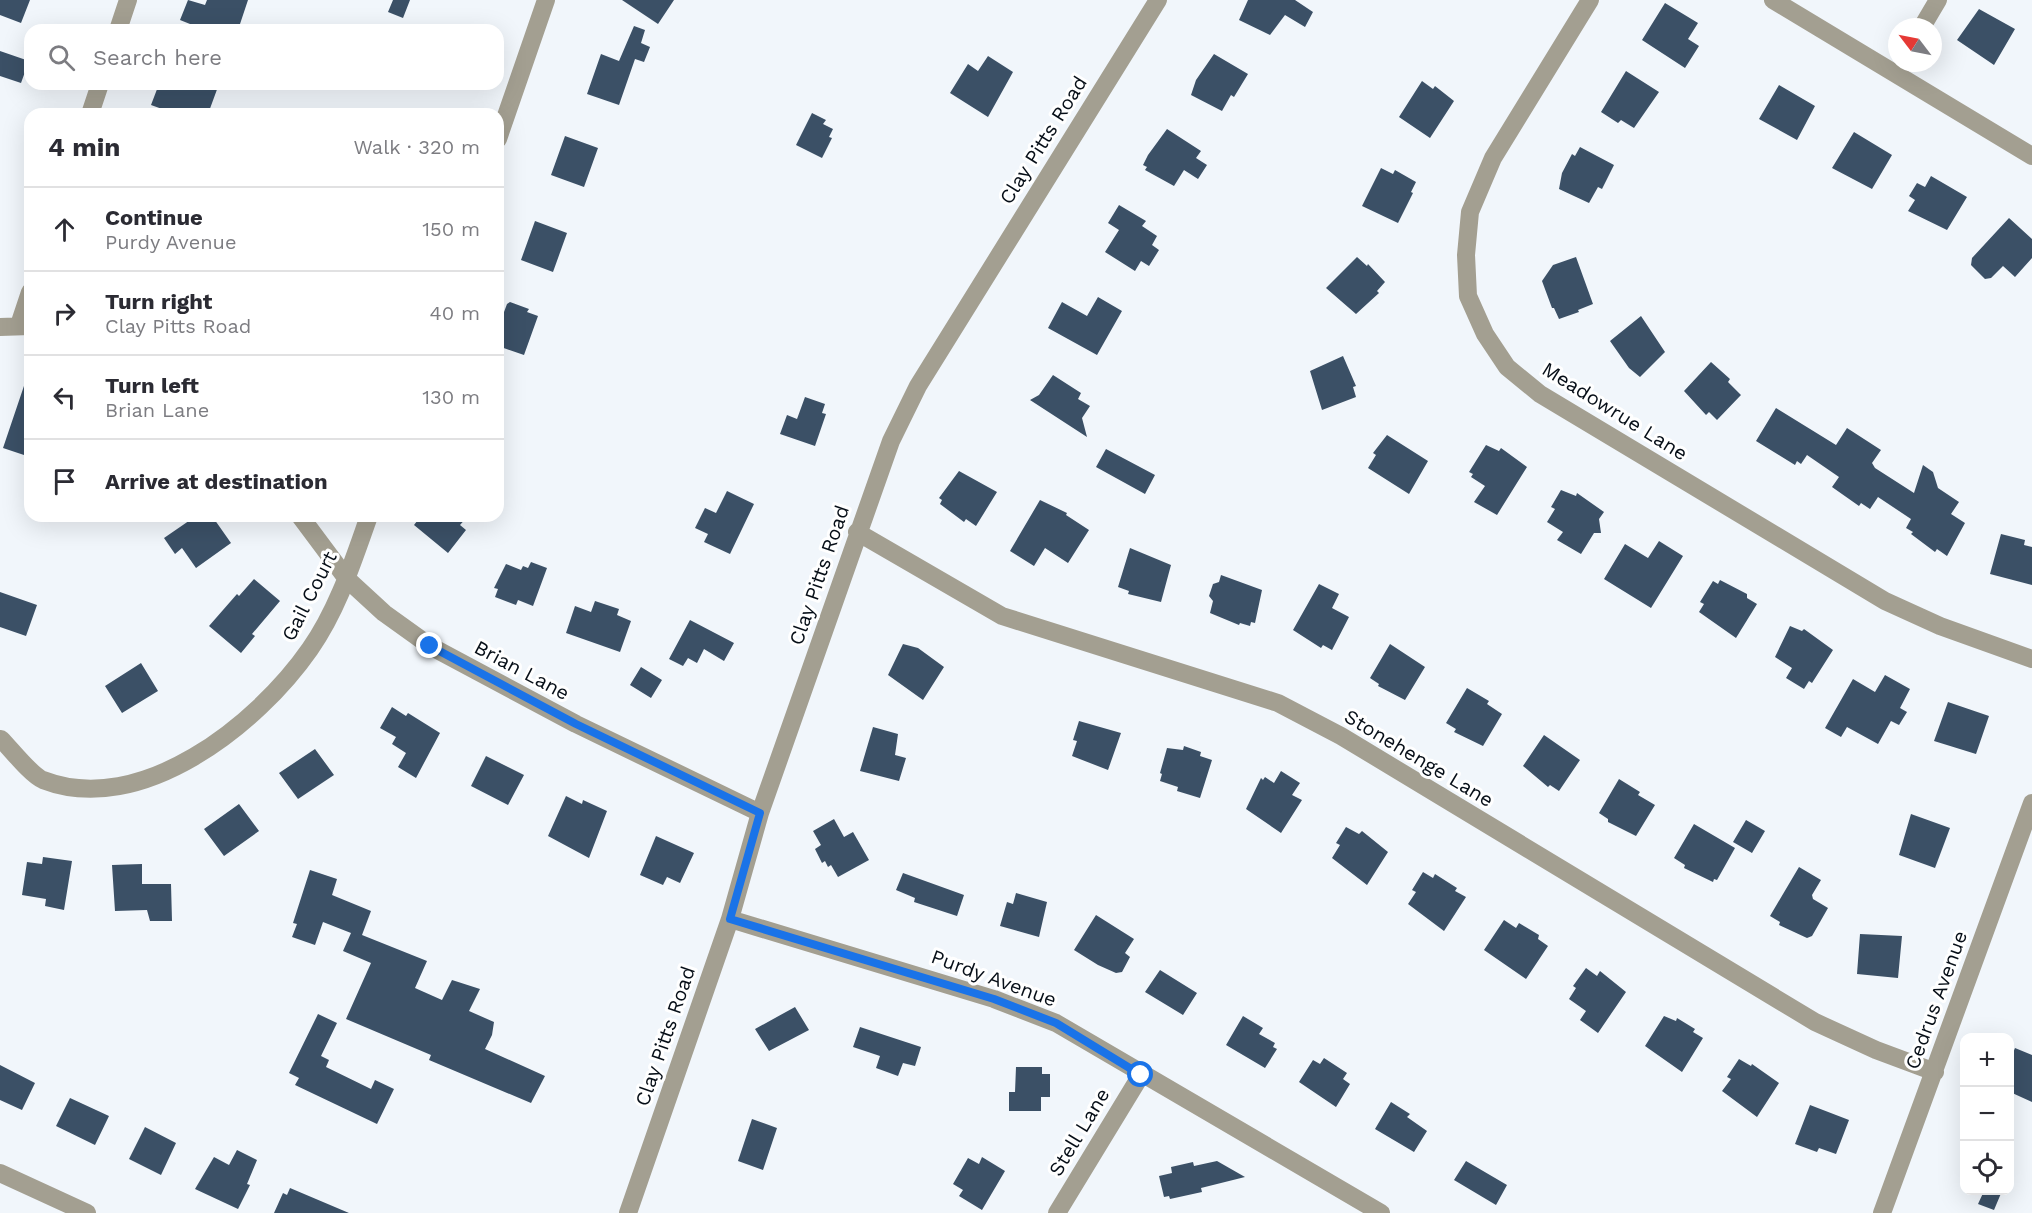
<!DOCTYPE html>
<meta charset="utf-8">
<style>
body{margin:0;font-family:"Work Sans",sans-serif;background:#f2f2f3;color:#2b2b33}
.controls{position:absolute;right:18px;bottom:18px;display:grid;overflow:hidden;border-radius:12px;box-shadow:0 6px 24px #0002}
.controls button{width:54px;height:54px;display:grid;place-items:center;padding:0;border:0;border-bottom:2px solid #e1e1e2;background:#fff;color:#2b2b33;font:30px sans-serif}
.compass{position:absolute;left:1888px;top:18px;width:54px;height:54px;border-radius:50%;background:#fff;box-shadow:0 6px 24px #0002;rotate:302deg}
.stop{position:absolute;width:18px;height:18px;margin:-14px;border:4px solid #1a73e8;border-radius:50%;background:#fff}
.stop.end{background:#1a73e8;border-color:#fff;box-shadow:0 2px 6px #0008}
.list{margin:0;padding:0;list-style:none}
h2{display:flex;justify-content:space-between;align-items:center;height:78px;margin:0;padding:0 24px;font-size:26px}
h2 small{font-size:20px;font-weight:400;color:#7c7c81}
.list li{display:grid;grid-template-columns:39px 1fr auto;gap:18px;align-items:center;box-sizing:border-box;height:84px;padding:0 24px;border-top:2px solid #e1e1e2}
.list b{display:block;font-size:22px;white-space:nowrap}
.list p{margin:0;font-size:20px;white-space:nowrap;color:#7c7c81}
.list em{font-size:20px;font-style:normal;color:#7c7c81}
.icon{flex:none;width:33px;height:33px;fill:none;stroke:currentColor;stroke-width:2;stroke-linecap:round;stroke-linejoin:round}
.map{position:relative;flex:none;width:2032px;height:1213px;overflow:hidden}
.search{position:absolute;background:#fff;box-shadow:0 6px 24px #0002;left:24px;top:24px;width:480px;height:66px;display:flex;align-items:center;gap:15px;box-sizing:border-box;padding:0 21px;border-radius:18px;color:#7c7c81;font-size:22px}
.panel{position:absolute;background:#fff;box-shadow:0 6px 24px #0002;left:24px;top:108px;width:480px;height:414px;border-radius:18px}
.map>svg:first-child{display:block}
</style>
<div class="map">
<svg width="2032" height="1213" viewBox="0 0 2032 1213">
<rect width="100%" height="100%" fill="#f1f6fb"/>
<!-- building -->
<path fill="#3b5066" d="M0 0H30L21 23 0 15Z
M188 0 205 5 207 0H248L238 30H205L180 20Z
M393 0H410L403 18 388 12Z
M622 0H674L658 24Z
M1248 0H1295L1313 12 1305 27 1285 15 1270 35 1239 20Z
M1665 3 1698 23 1688 39 1699 46 1685 68 1642 40Z
M1979 9 2015 29 1994 65 1957 40Z
M634 26 645 30 641 43 650 47 644 62 635 59 619 105 587 94 601 54 619 61Z
M0 51 29 61 21 83 0 76Z
M1214 54 1248 74 1234 97 1231 95 1222 111 1191 95 1196 80Z
M988 56 1013 72 988 117 950 93 968 64 978 71Z
M1626 71 1659 92 1634 128 1621 120 1618 123 1601 112Z
M1422 81 1433 89 1435 86 1454 101 1430 138 1399 117Z
M159 84 176 90 178 84H219L208 114H176L151 105Z
M1779 85 1815 106 1797 140 1759 119Z
M812 113 826 120 823 124 833 129 829 137 832 138 822 158 796 145Z
M1167 129 1201 151 1196 158 1207 165 1198 179 1184 170 1174 186 1145 170 1147 167 1143 165 1148 155Z
M1854 132 1892 155 1872 189 1832 168Z
M565 136 598 148 584 187 551 175Z
M1580 147 1614 165 1602 189 1598 187 1589 203 1559 189 1562 173 1572 154 1575 156Z
M1381 168 1393 174 1395 170 1416 182 1411 192 1413 193 1398 223 1362 206Z
M1931 176 1967 197 1947 230 1908 211 1915 200 1909 196 1917 183 1925 187Z
M1119 205 1146 221 1142 226 1157 236 1152 245 1159 250 1149 266 1141 261 1135 271 1105 252 1119 230 1108 223Z
M2009 218 2032 239V258L2015 277 2003 266 1991 278 1985 279 1971 265 1972 258Z
M535 221 567 233 553 272 521 260Z
M1357 257 1367 266 1368 264 1385 282 1377 291 1379 293 1356 314 1326 288Z
M1576 257 1593 304 1578 310 1579 312 1559 319 1554 308H1552L1542 281 1553 265Z
M1098 297 1122 311 1097 355 1048 328 1062 302 1087 316Z
M510 302 529 309 527 312 538 316 524 355 498 346V328L507 304Z
M1641 316 1665 352 1640 377 1629 368 1610 341Z
M1343 356 1356 386 1353 387 1356 397 1322 410 1310 371Z
M1711 362 1730 379 1728 382 1741 395 1717 420 1709 412 1706 415 1684 391Z
M1053 375 1081 393 1078 399 1090 406 1082 418 1087 437 1030 400 1039 395Z
M27 377H30V457L3 448Z
M805 397 825 404 822 413 826 414 815 446 780 434 787 415 797 419Z
M1776 408 1836 445 1847 428 1881 450 1872 463 1875 468 1914 493 1923 465 1933 472 1938 488 1959 502 1951 514 1965 523 1947 556 1937 549 1935 552 1911 534 1913 532 1906 528 1911 519 1878 497 1870 509 1861 503 1859 506 1832 487 1839 477 1807 455 1801 464 1797 461 1795 465 1756 441Z
M1387 435 1428 461 1409 494 1368 468 1376 455 1373 453Z
M1486 445 1499 451 1501 448 1527 467 1497 515 1474 502 1485 486 1471 477 1473 474 1469 472Z
M1106 449 1155 475 1145 494 1096 467Z
M959 471 997 492 976 526 966 519 964 522 940 504 942 500 939 498Z
M1561 490 1576 496 1577 493 1604 512 1599 519 1601 533H1594L1581 554 1557 540 1563 532 1547 522 1555 509 1551 507Z
M727 491 754 504 730 554 704 542 708 534 695 528 705 508 716 513Z
M1040 500 1067 513 1066 515 1089 530 1068 563 1045 548 1034 566 1010 551Z
M196 516H212L231 543 196 568 182 548 175 554 164 538Z
M421 516H468L460 525 466 530 448 553 414 525Z
M2001 534 2025 540 2024 545 2032 547V585L1990 574Z
M1659 541 1683 556 1651 608 1604 579 1625 544 1648 558Z
M1130 548 1171 565 1161 602 1128 594 1129 591 1118 587Z
M531 562 547 568 533 606 518 600 516 605 495 597 498 589 494 588 506 564 521 570 523 566 528 568Z
M1221 575 1262 590 1255 623 1251 622 1250 626 1240 623 1239 625 1210 613 1213 601 1209 596 1213 584 1219 582Z
M254 579 280 601 252 634 255 636 241 653 209 626 237 594 239 596Z
M1720 580 1747 594V598L1757 604 1736 638 1699 612 1704 604 1700 602 1713 581 1718 584Z
M1319 584 1339 594 1332 608 1349 617 1332 650 1323 645 1321 648 1293 630Z
M0 592 37 605 26 636 0 627Z
M595 601 619 609 617 615 631 621 620 652 566 633 575 606 591 612Z
M690 620 734 643 724 661 704 649 697 663 688 658 683 666 669 659Z
M1790 626 1802 631 1804 629 1833 650 1812 683 1809 681 1804 689 1786 678 1792 668 1775 657Z
M903 644 918 648 944 667 923 700 888 675Z
M1390 644 1425 667 1405 700 1378 686 1379 684 1370 678Z
M141 663 158 691 122 713 105 686Z
M641 667 662 680 651 698 630 685Z
M1885 675 1910 689 1900 708 1907 712 1899 725 1891 721 1878 744 1847 727 1841 737 1825 728 1853 679 1875 692Z
M1467 688 1489 701 1487 704 1502 714 1483 746 1454 732 1456 729 1446 723Z
M1948 702 1989 716 1976 754 1934 741Z
M392 707 406 716 408 713 440 733 416 778 398 767 406 753 392 744 396 737 380 728Z
M1079 721 1121 733 1108 770 1072 756 1077 741 1073 740Z
M873 727 898 734 895 755 906 758 899 781 860 771Z
M1544 735 1580 760 1559 791 1550 785 1548 787 1523 766Z
M1184 746 1201 752 1200 756 1212 760 1200 798 1177 791 1178 787 1160 781 1162 774 1160 773 1167 748 1183 750Z
M315 749 334 775 298 799 279 773Z
M486 756 524 775 508 805 471 786Z
M1281 771 1300 783 1292 795 1302 800 1281 833 1246 809 1261 778 1263 780 1265 777 1274 783Z
M1619 779 1640 792 1638 795 1655 805 1636 836 1608 822V819L1599 813Z
M566 796 582 804 583 800 607 811 589 858 548 836Z
M239 804 259 831 224 856 204 829Z
M1911 814 1950 828 1935 868 1899 855Z
M834 819 844 837 853 832 869 860 838 877 831 865 828 867 825 861 822 863 815 849 821 845 813 831Z
M1746 820 1765 831 1752 853 1733 842Z
M1694 824 1735 848 1717 880 1714 879 1713 882 1684 868 1685 865 1674 858Z
M1346 827 1359 834 1362 831 1388 852 1367 885 1332 858 1340 845 1336 843Z
M656 836 694 853 680 883 667 877 663 885 640 875Z
M43 857 72 861 64 910 45 906 46 899 22 895 27 862 42 864Z
M142 864V884H171L172 921H150L147 910 115 911 112 865Z
M1799 867 1821 880 1812 895 1813 899 1828 908 1812 936 1807 938 1779 925 1780 922 1770 916Z
M310 870 337 879 332 895 371 911 362 935 427 961 415 988 442 1000 452 980 480 989 469 1011 494 1022 492 1035 485 1049 545 1076 531 1103 429 1060 431 1055 346 1019 371 963 343 951 351 933 323 922 315 945 292 937 297 924 293 923Z
M1423 872 1433 878 1435 874 1457 888 1455 891 1466 897 1444 931 1408 904 1416 892 1412 890Z
M903 873 964 895 957 916 914 902 915 898 896 890Z
M1016 893 1047 902 1039 937 1000 926 1007 902 1013 904Z
M1096 915 1134 939 1125 953 1130 957 1122 972 1116 973 1098 965 1074 950Z
M1504 920 1516 928 1519 923 1539 935 1538 939 1548 946 1526 979 1484 950Z
M1860 934 1902 936 1898 978 1857 974Z
M1586 968 1597 976 1600 971 1626 992 1598 1033 1580 1020 1586 1011 1569 999 1576 988 1573 986Z
M1160 970 1197 993 1183 1015 1145 992Z
M795 1007 809 1030 769 1051 755 1029Z
M318 1014 337 1023 321 1056 329 1060 326 1067 371 1089 375 1080 394 1089 377 1124 295 1085 299 1078 289 1073Z
M1243 1016 1263 1028 1259 1034 1275 1043 1273 1047 1277 1049 1265 1068 1226 1045Z
M1664 1016 1676 1021 1677 1018 1695 1029 1693 1032 1703 1038 1682 1072 1645 1046Z
M860 1027 921 1047 915 1066 903 1063 898 1076 876 1068 880 1056 853 1047Z
M2015 1048 2032 1055V1102L2010 1092V1060Z
M1324 1058 1347 1073 1343 1079 1350 1084 1336 1107 1299 1082 1313 1060 1320 1064Z
M1739 1059 1751 1066 1752 1064 1779 1083 1757 1117 1722 1091 1731 1079 1727 1077Z
M0 1065 35 1083 22 1110 0 1100Z
M1016 1067H1042V1074H1050V1097H1041V1111H1009V1092H1015Z
M70 1098 109 1116 95 1145 56 1126Z
M1391 1102 1410 1114 1407 1117 1427 1131 1414 1152 1375 1129Z
M1810 1105 1849 1120 1836 1154 1819 1148 1817 1152 1795 1144Z
M752 1119 777 1128 763 1170 738 1161Z
M145 1127 176 1143 161 1175 129 1159Z
M237 1150 257 1160 247 1184 250 1185 238 1209 195 1189 214 1157 229 1165Z
M982 1157 1005 1171 982 1210 959 1196 963 1190 953 1184 968 1158 979 1164Z
M1217 1161 1245 1177 1201 1188 1202 1192 1170 1199 1169 1196 1164 1197 1159 1176 1172 1173 1171 1167 1193 1162 1194 1166Z
M1466 1161 1507 1185 1496 1205 1454 1180Z
M290 1188 349 1213H274L283 1193 287 1195Z
M1984 1191H2002L1994 1210 1978 1204Z"/>
<g fill="none" stroke-linecap="round" stroke-linejoin="round">
<!-- minor -->
<path stroke="#a39f91" stroke-width="18" d="M1590 0 1493 158 1470 212 1466 255 1468 296 1485 334 1507 367 1540 394 1885 601 1940 626 2032 659
M1773 0 2032 156
M1922 27 1938 0
M118 30 128 0
M90 114 100 84
M498 139 546 0
M19 325 30 292
M0 327 30 326
M300 516 347 579 384 613 430 646 576 724 760 813
M857 532 1002 616 1278 703 1341 736 1815 1022 1876 1050 1935 1072
M1 739C11 749 31 775 43 780 141 818 258 724 310 649 338 609 353 561 369 516
M730 919 994 999 1056 1023 1381 1213
M0 1173 87 1213
M628 1213 730 919 760 813 891 441 918 386 1158 0
M1057 1213 1141 1075
M1882 1213 2032 803"/>
</g>
<g fill="none" stroke-linecap="round" stroke-linejoin="round">
<!-- route -->
<path stroke="#1a73e8" stroke-width="8" d="M430 646 576 724 760 813 730 919 994 999 1056 1023 1141 1075"/>
</g>
<g text-anchor="middle" dominant-baseline="central" stroke-width="6" stroke-linejoin="round" paint-order="stroke">
<!-- street labels -->
<g font-size="20" fill="#060e17" stroke="#fff">
<text transform="translate(1043 140) rotate(-58)">Clay Pitts Road</text>
<text transform="translate(1615 411) rotate(32)">Meadowrue Lane</text>
<text transform="translate(819 575) rotate(-71)">Clay Pitts Road</text>
<text transform="translate(309 596) rotate(-63)">Gail Court</text>
<text transform="translate(522 670) rotate(28)">Brian Lane</text>
<text transform="translate(1419 758) rotate(31)">Stonehenge Lane</text>
<text transform="translate(994 978) rotate(20)">Purdy Avenue</text>
<text transform="translate(1936 1000) rotate(-70)">Cedrus Avenue</text>
<text transform="translate(665 1036) rotate(-71)">Clay Pitts Road</text>
<text transform="translate(1079 1132) rotate(-59)">Stell Lane</text>
</g>
</g>
</svg>
<div class="controls">
<button>+</button>
<button>−</button>
<button><svg class="icon" aria-label="locate" viewBox="0 0 24 24"><circle cx="12" cy="12" r="6"/><path d="M12 2v4M12 18v4M2 12h4M18 12h4"/></svg></button>
</div>
<svg class="compass" viewBox="-18 -18 36 36"><path d="M0-13l5 13h-10z" fill="#e53935"/><path d="M0 13l5-13h-10z" fill="#7c7c81"/></svg>
<div class="stop" style="left:1141px;top:1075px"></div>
<div class="stop end" style="left:430px;top:646px"></div>
<div class="search"><svg class="icon" aria-label="search" viewBox="0 0 24 24"><circle cx="10" cy="10" r="6"/><path d="M15 15l6 6"/></svg>Search here</div>
<section class="panel">
<h2>4 min<small>Walk · 320 m</small></h2>
<ul class="list">
<li><svg class="icon" aria-label="ahead" viewBox="0 0 24 24"><path d="M12 20V5M6 11l6-6 6 6"/></svg><div><b>Continue</b><p>Purdy Avenue</p></div><em>150 m</em></li>
<li><svg class="icon" aria-label="right" viewBox="0 0 24 24"><path d="M7 20v-9h11M14 6l5 5-5 5"/></svg><div><b>Turn right</b><p>Clay Pitts Road</p></div><em>40 m</em></li>
<li><svg class="icon" aria-label="left" viewBox="0 0 24 24"><path d="M17 20v-9H6M10 6l-5 5 5 5"/></svg><div><b>Turn left</b><p>Brian Lane</p></div><em>130 m</em></li>
<li><svg class="icon" aria-label="arrive" viewBox="0 0 24 24"><path d="M6 21V4h12l-3 4 3 4H6"/></svg><div><b>Arrive at destination</b></div></li>
</ul>
</section>
</div>
